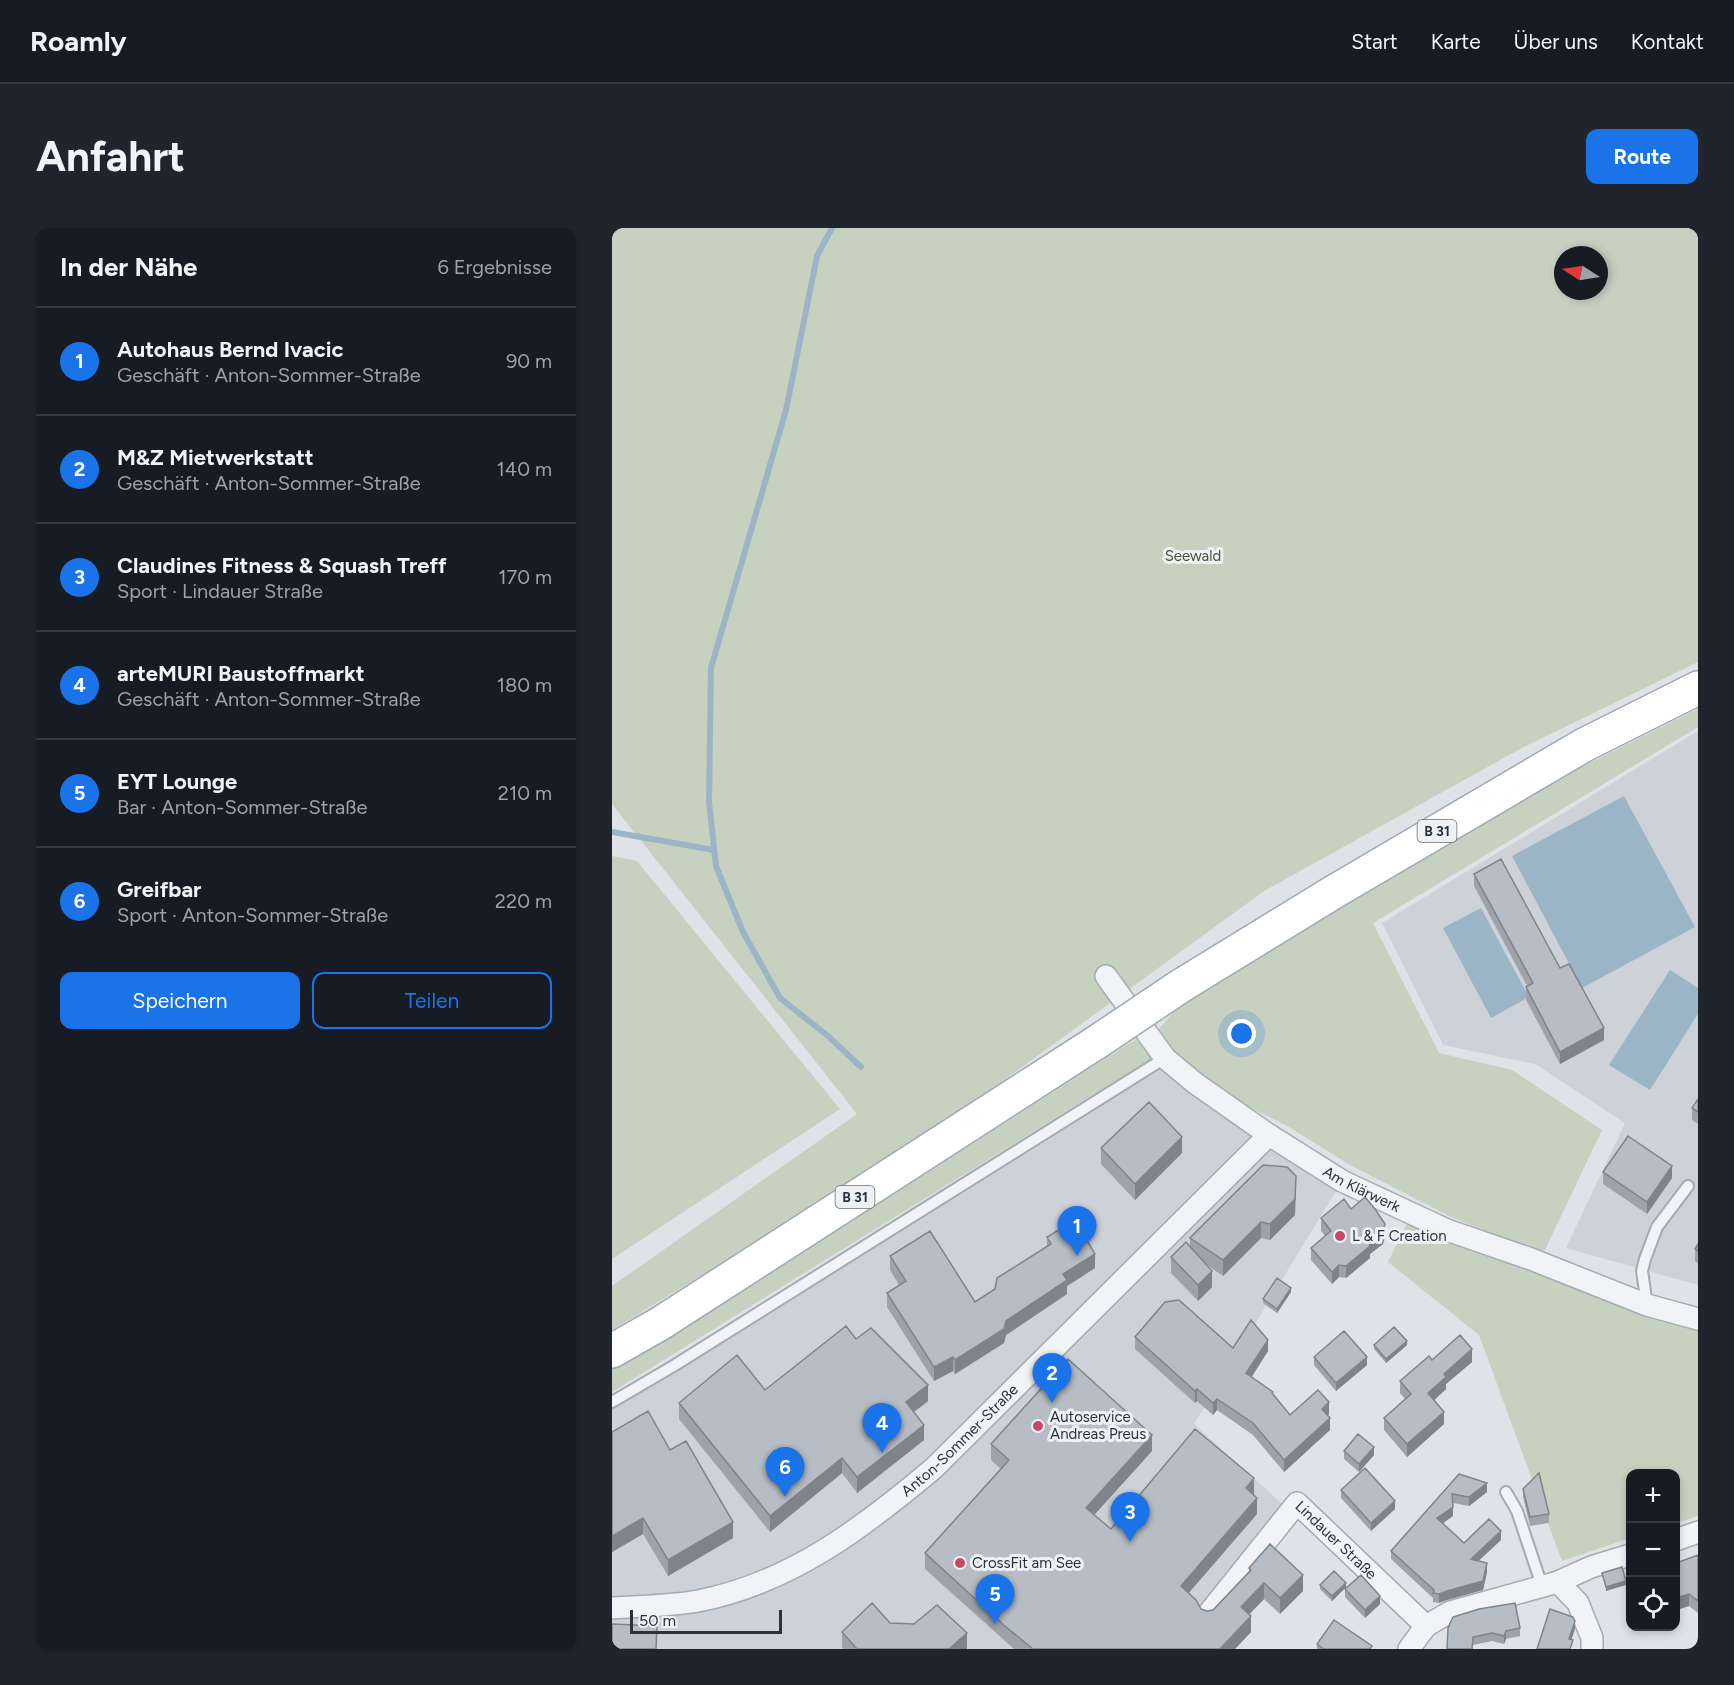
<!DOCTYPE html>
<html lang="de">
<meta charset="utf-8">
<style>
body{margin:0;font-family:Figtree,sans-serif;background:#20242c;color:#f1f3f6}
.controls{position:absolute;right:18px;bottom:18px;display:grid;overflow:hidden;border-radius:12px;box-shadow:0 3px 9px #0003}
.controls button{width:54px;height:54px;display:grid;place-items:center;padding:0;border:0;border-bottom:2px solid #363941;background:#171b24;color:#f1f3f6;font:30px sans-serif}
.compass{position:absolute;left:942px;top:18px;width:54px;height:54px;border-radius:50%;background:#171b24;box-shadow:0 3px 9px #0003;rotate:282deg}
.scale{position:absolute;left:18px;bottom:15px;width:152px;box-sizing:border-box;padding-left:6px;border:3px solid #28333e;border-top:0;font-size:16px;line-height:21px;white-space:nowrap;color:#28333e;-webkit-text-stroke:4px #eef2f5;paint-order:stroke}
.you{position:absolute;left:630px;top:806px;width:21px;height:21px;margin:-15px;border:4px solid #fff;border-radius:50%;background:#1a73e8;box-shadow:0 0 0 9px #1a73e833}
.badge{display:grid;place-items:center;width:39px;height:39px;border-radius:50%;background:#1a73e8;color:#fff;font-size:20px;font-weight:700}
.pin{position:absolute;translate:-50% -50px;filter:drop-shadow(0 2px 3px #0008)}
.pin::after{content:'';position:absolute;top:32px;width:21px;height:18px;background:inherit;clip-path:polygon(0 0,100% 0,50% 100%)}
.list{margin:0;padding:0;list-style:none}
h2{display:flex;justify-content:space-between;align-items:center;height:78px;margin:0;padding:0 24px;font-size:26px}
h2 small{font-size:20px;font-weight:400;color:#9ea1a6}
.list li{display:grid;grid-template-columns:39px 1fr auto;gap:18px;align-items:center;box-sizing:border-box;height:108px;padding:0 24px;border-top:2px solid #363941}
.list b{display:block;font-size:22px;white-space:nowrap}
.list p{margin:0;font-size:20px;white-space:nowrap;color:#9ea1a6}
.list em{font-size:20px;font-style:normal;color:#9ea1a6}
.actions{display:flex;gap:12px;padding:18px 24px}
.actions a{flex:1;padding:14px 0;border:2px solid #1a73e8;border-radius:12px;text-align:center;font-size:21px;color:#1a73e8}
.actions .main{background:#1a73e8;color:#fff}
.icon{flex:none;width:33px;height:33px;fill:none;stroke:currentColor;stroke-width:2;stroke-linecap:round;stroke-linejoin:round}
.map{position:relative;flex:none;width:1086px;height:1421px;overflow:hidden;border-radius:12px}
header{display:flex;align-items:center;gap:36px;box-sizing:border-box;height:84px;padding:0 30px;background:#171b24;border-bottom:2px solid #363941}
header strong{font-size:28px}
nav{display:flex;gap:33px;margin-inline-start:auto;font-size:21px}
.intro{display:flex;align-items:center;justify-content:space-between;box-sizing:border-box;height:144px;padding:0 36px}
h1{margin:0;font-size:42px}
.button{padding:15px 27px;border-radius:12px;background:#1a73e8;color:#fff;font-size:21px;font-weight:700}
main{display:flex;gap:36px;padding:0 36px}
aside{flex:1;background:#171b24;border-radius:12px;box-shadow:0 3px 9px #0003}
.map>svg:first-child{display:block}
</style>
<header>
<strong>Roamly</strong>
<nav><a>Start</a><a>Karte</a><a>Über uns</a><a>Kontakt</a></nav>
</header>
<div class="intro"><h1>Anfahrt</h1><a class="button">Route</a></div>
<main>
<aside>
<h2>In der Nähe<small>6 Ergebnisse</small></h2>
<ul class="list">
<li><span class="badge">1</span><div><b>Autohaus Bernd Ivacic</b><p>Geschäft · Anton-Sommer-Straße</p></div><em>90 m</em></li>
<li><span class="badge">2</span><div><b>M&amp;Z Mietwerkstatt</b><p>Geschäft · Anton-Sommer-Straße</p></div><em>140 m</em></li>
<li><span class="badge">3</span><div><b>Claudines Fitness &amp; Squash Treff</b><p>Sport · Lindauer Straße</p></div><em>170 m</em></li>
<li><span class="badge">4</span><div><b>arteMURI Baustoffmarkt</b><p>Geschäft · Anton-Sommer-Straße</p></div><em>180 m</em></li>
<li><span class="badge">5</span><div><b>EYT Lounge</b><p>Bar · Anton-Sommer-Straße</p></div><em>210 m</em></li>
<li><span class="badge">6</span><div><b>Greifbar</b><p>Sport · Anton-Sommer-Straße</p></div><em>220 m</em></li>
</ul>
<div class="actions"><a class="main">Speichern</a><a>Teilen</a></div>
</aside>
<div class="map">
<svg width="1086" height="1421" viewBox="0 0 1086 1421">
<rect width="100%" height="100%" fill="#dfe3e7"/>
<!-- built -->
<path fill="#cdd2d9" d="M1086 503V1057L954 1020 1013 895 923 836 831 817 770 695Z
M553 835 729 955 582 1196 677 1282 588 1421H0V1175Z"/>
<!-- green -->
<path fill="#c6d1c0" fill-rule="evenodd" d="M0 0H1086V434L908 521 652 663 358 877 139 1017 0 1102V1058L245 886 0 576ZM951 27H987V63H951Z
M1086 481V499L761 695 827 825 900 842 990 902 931 1026 837 988 738 937 677 899 595 858 555 824 547 801 569 775 852 598Z
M0 628 25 633 228 881 0 1031Z
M524 811 540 830 0 1164V1140L152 1049Z
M798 990 1086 1099V1288L1064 1295V1246H1018V1310L950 1333 867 1107 776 1034Z"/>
<!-- water -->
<path fill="#9bb5c6" d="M1012 568 1083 699 970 760 900 628Z
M869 680 917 769 879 790 831 700Z
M1058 742 1086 760V786L1038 862 997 837Z"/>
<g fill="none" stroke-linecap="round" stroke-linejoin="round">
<!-- stream -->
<path stroke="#9bb5c6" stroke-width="6" d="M220 0 205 28 174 182 99 440 97 574 104 638 131 704 168 770 216 808 249 839
M0 604 102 622"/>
<!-- service casing -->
<g stroke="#a4abb1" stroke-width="14">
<path id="service" d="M1035 1077 1030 1043 1033 1031 1045 999 1076 958
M0 1174 63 1137 553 830
M894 1264 905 1283 930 1358"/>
</g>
<!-- minor casing -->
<g stroke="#a4abb1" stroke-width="24">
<g id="minor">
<path id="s1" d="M494 748 553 830 583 855 657 907 730 953 835 1002 919 1031 1035 1077 1086 1091"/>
<path d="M1064 1312 1086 1304"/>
<path d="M946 1354 966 1375 980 1410V1421"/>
<path id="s2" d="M0 1380C29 1378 58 1378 86 1373 179 1355 252 1299 322 1240L657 907"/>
<path id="s3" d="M596 1386 685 1275 814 1398 797 1421"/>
<path d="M814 1398 838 1384 946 1354 979 1339 1018 1327"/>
</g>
</g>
<!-- primary casing -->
<g stroke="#9ea9b3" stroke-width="36">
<path id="primary" d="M570 757 720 665 972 517 1086 460
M0 1123 49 1095 485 814"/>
</g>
<!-- service -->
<use href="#service" stroke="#f1f3f6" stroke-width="10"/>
<!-- minor -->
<use href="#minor" stroke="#f1f3f6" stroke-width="21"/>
<!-- primary -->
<use href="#primary" stroke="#fff" stroke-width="33"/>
<!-- primary-bridge casing -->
<g stroke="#9ea9b3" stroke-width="36" stroke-linecap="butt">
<path id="primary-bridge" d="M485 814 570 757"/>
</g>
<!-- primary-bridge -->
<use href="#primary-bridge" stroke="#fff" stroke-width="33"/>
</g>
<!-- wall -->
<path fill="#9da3a9" d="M862 646 948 740 992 812 948 836 914 772V759L915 758 862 658Z
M1086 871V896L1080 892V880Z
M489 920 570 925 523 972 489 936Z
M991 944 1060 950 1035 986 991 956Z
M684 964 683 987 658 1012 649 1010 611 1048 595 1037 600 1059 586 1073 559 1045V1029L578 1019V1010Z
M739 981 773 1009 771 1016 758 1026V1030L734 1050 727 1049 720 1056 699 1032V1020L713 1008 709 1003V990Z
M435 1009 483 1040 455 1058V1066L394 1107 392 1115 343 1146 341 1143 322 1153 275 1079V1065L287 1057 278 1042V1028L363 1074 383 1061 435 1018Z
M1086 1016V1036L1083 1033V1021Z
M679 1064 665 1085 651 1075V1071Z
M523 1109 656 1123 640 1149 661 1167 678 1187 717 1186 716 1187 718 1202 672 1244 641 1207 605 1182 601 1187 585 1173 583 1175 523 1121Z
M244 1111 316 1173 302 1184 312 1212 245 1265 230 1245 158 1304 67 1191V1175L153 1162Z
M762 1117H795L774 1135 762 1121Z
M702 1129 755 1137 724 1163 702 1137Z
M820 1132 860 1134 834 1156V1161L822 1172 832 1196 795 1229 772 1202V1190L793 1171 788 1165V1153Z
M0 1204 58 1222 121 1310 56 1348 31 1306 0 1324Z
M379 1216 540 1223 482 1287 499 1301 642 1266 645 1286 576 1365 589 1381 595 1383 601 1382 637 1344V1340L691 1363 668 1386 652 1371 637 1386 639 1404 623 1421H402L313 1341V1325L389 1241 379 1232Z
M732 1223 762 1227 747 1244 732 1231Z
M847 1246 875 1264 857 1278 841 1275V1288L830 1296 852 1315 889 1312 866 1333 875 1344 871 1362 835 1372 827 1375 821 1374V1370L779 1331V1323Z
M911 1261 937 1286V1295L918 1298 911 1269Z
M729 1262 783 1281 759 1303 729 1270Z
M1086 1327V1385L1077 1378 1064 1382Z
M708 1357 734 1359 720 1373 708 1361Z
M733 1361 768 1376 753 1390 733 1369Z
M843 1388 908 1400V1408L894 1411 892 1416 880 1413 861 1417Z
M278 1395 355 1421H232L230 1420V1404Z
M705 1416 760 1421H705Z"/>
<!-- shaded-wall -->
<path fill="#7f8489" d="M992 800V812L948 836V824Z
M570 909V925L523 972V956Z
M1060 938V950L1035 986V974Z
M684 948 683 987 658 1012V996Z
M649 994V1010L611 1048V1032Z
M773 996V1009L771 1016 758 1026V1030L734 1050V1038L757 1015Z
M483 1026V1040L455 1058V1066L394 1107 392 1115 343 1146V1132L394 1093 451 1046Z
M727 1037V1049L720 1056V1044Z
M600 1043V1059L586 1073V1057Z
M679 1060V1064L665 1085V1081Z
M656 1112V1123L634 1157V1145Z
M795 1113V1117L774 1135V1131Z
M860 1121V1134L834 1156V1161L816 1178V1165L832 1146Z
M341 1129V1143L322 1153V1139Z
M755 1129V1137L724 1163V1155Z
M316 1157V1173L294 1190V1174Z
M585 1161V1173L583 1175V1163Z
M605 1171V1182L601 1187V1175Z
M717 1174V1186L710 1192V1181Z
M832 1184V1196L795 1229V1216Z
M718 1190V1202L672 1244V1232Z
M312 1197V1212L245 1265V1249Z
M540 1207V1223L474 1296V1280Z
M762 1219V1227L747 1244V1236Z
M230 1230V1245L158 1304V1288Z
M642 1250V1266L634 1276V1260Z
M875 1255V1264L857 1278V1269Z
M645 1270V1286L569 1374V1358Z
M783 1273V1281L759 1303V1295Z
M841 1279V1288L825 1299V1290Z
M31 1290V1306L0 1324V1308Z
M121 1294V1310L56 1348V1332Z
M889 1303V1312L859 1340V1331Z
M875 1335V1344L871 1362 835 1372 827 1375V1366Z
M691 1347V1363L668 1386V1370Z
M1014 1353V1357L994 1363V1359Z
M652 1355V1371L629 1395V1379Z
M734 1355V1359L720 1373V1368Z
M1077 1366V1378L1064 1382V1370Z
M768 1368V1376L753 1390V1382Z
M639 1388V1404L623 1421H608Z
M963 1393V1401L957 1419V1411Z
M894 1403V1411L892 1416V1408Z
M355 1405V1421H337Z"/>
<!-- building -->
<path fill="#b6bdc4" stroke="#7f8489" stroke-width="1.5" d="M889 631 948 740 957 736 992 800 948 824 914 759 921 755 862 646Z
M1086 871V884L1080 880Z
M537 874 570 909 523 956 489 920Z
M1016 908 1060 938 1035 974 991 944Z
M651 937 675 939 684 948 683 971 658 996 649 994 611 1032 578 1010Z
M753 969 763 981 773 996 771 1004 757 1015 758 1018 734 1038 727 1037 720 1044 699 1020 719 1003 709 990 732 971 739 981Z
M463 992 483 1026 451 1046 455 1052 394 1093 392 1101 343 1132 341 1129 322 1139 275 1065 294 1053 278 1028 318 1003 363 1074 383 1061 385 1050 439 1016 435 1009Z
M574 1014 600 1043 586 1057 559 1029Z
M1086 1016V1023L1083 1021Z
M665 1050 679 1060 665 1081 651 1071Z
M567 1072 621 1120 639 1092 656 1112 634 1145 661 1164 660 1165 678 1187 706 1162 717 1174 710 1181 718 1190 672 1232 641 1195 605 1171 601 1175 585 1161 583 1163 523 1109 553 1074Z
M234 1098 244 1111 259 1100 316 1157 294 1174 312 1197 245 1249 230 1230 158 1288 67 1175 125 1127 153 1162Z
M782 1099 795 1113 774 1131 762 1117Z
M732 1103 755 1129 724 1155 702 1129Z
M848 1107 860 1121 832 1146 834 1149 816 1165 832 1184 795 1216 772 1190 799 1166 788 1153 817 1128 820 1132Z
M456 1131 540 1207 474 1280 499 1301 583 1201 642 1250 634 1260 645 1270 569 1358 584 1372 589 1381 595 1383 601 1382 639 1342 637 1340 658 1316 691 1347 668 1370 652 1355 629 1379 639 1388 608 1421H421L394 1399 313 1325 397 1232 379 1216Z
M36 1183 58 1222 74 1213 121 1294 56 1332 31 1290 0 1308V1204Z
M746 1206 762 1219 747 1236 732 1223Z
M753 1240 783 1273 759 1295 729 1262Z
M927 1245 937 1286 918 1289 911 1261Z
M847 1246 875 1255 857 1269 840 1266 841 1279 825 1290 852 1315 877 1291 889 1303 859 1331 875 1335 871 1353 835 1363 827 1366 821 1365 822 1362 779 1323Z
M1086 1327V1373L1077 1366 1064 1370V1335Z
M1010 1339 1014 1353 994 1359 990 1345Z
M722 1343 734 1355 720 1368 708 1357Z
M749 1347 768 1368 753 1382 733 1361Z
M260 1375 278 1395 302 1396 325 1377 355 1405 337 1421H245L230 1404Z
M903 1375 908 1400 894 1403 892 1408 880 1405 861 1409 860 1421H835L836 1400 841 1389 867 1381Z
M938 1381 961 1389 963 1393 957 1411 961 1412 958 1421H925Z
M722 1392 760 1418 758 1421H712L705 1416Z
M0 1396 45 1398 44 1421H0Z"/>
<!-- markers -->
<g fill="#c8486a" stroke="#eef2f5" stroke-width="2">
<circle cx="728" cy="1008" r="6"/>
<circle cx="426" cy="1198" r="6"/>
<circle cx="348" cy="1335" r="6"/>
</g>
<g text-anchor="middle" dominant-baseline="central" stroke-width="6" stroke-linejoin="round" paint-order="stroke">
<!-- shield labels -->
<g fill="#eef2f5" stroke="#636c75" stroke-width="1.5">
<rect x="805.5" y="592" width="39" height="22" rx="4.5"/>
<rect x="223.5" y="958" width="39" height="22" rx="4.5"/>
</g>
<g font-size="14" font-weight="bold" fill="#28333e">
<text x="825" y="603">B 31</text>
<text x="243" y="969">B 31</text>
</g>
<!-- park labels -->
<g font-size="15" fill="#415936" stroke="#eef2f5">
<text x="581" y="328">Seewald</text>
</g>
<!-- street labels -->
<g font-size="15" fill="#28333e" stroke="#eef2f5">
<text stroke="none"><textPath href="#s1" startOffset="338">Am Klärwerk</textPath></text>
<text stroke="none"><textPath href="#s2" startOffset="398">Anton-Sommer-Straße</textPath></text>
<text stroke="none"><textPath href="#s3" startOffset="196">Lindauer Straße</textPath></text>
</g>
<!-- poi labels -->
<g font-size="15" fill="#28333e" stroke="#eef2f5" text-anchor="start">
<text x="740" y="1008">L &amp; F Creation</text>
<text x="438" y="1189">Autoservice<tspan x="438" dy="17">Andreas Preus</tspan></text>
<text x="360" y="1335">CrossFit am See</text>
</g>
</g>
</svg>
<div class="controls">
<button>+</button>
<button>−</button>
<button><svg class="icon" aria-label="locate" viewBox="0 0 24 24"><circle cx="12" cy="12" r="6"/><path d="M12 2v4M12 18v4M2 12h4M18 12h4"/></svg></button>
</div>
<svg class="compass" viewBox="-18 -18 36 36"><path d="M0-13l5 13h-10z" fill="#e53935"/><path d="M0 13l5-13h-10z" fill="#9ea1a6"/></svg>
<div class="scale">50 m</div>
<div class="you"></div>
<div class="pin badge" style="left:465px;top:1028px">1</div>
<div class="pin badge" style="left:440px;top:1175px">2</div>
<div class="pin badge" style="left:518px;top:1314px">3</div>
<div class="pin badge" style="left:270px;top:1225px">4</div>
<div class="pin badge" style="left:383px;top:1396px">5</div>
<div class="pin badge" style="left:173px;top:1269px">6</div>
</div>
</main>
